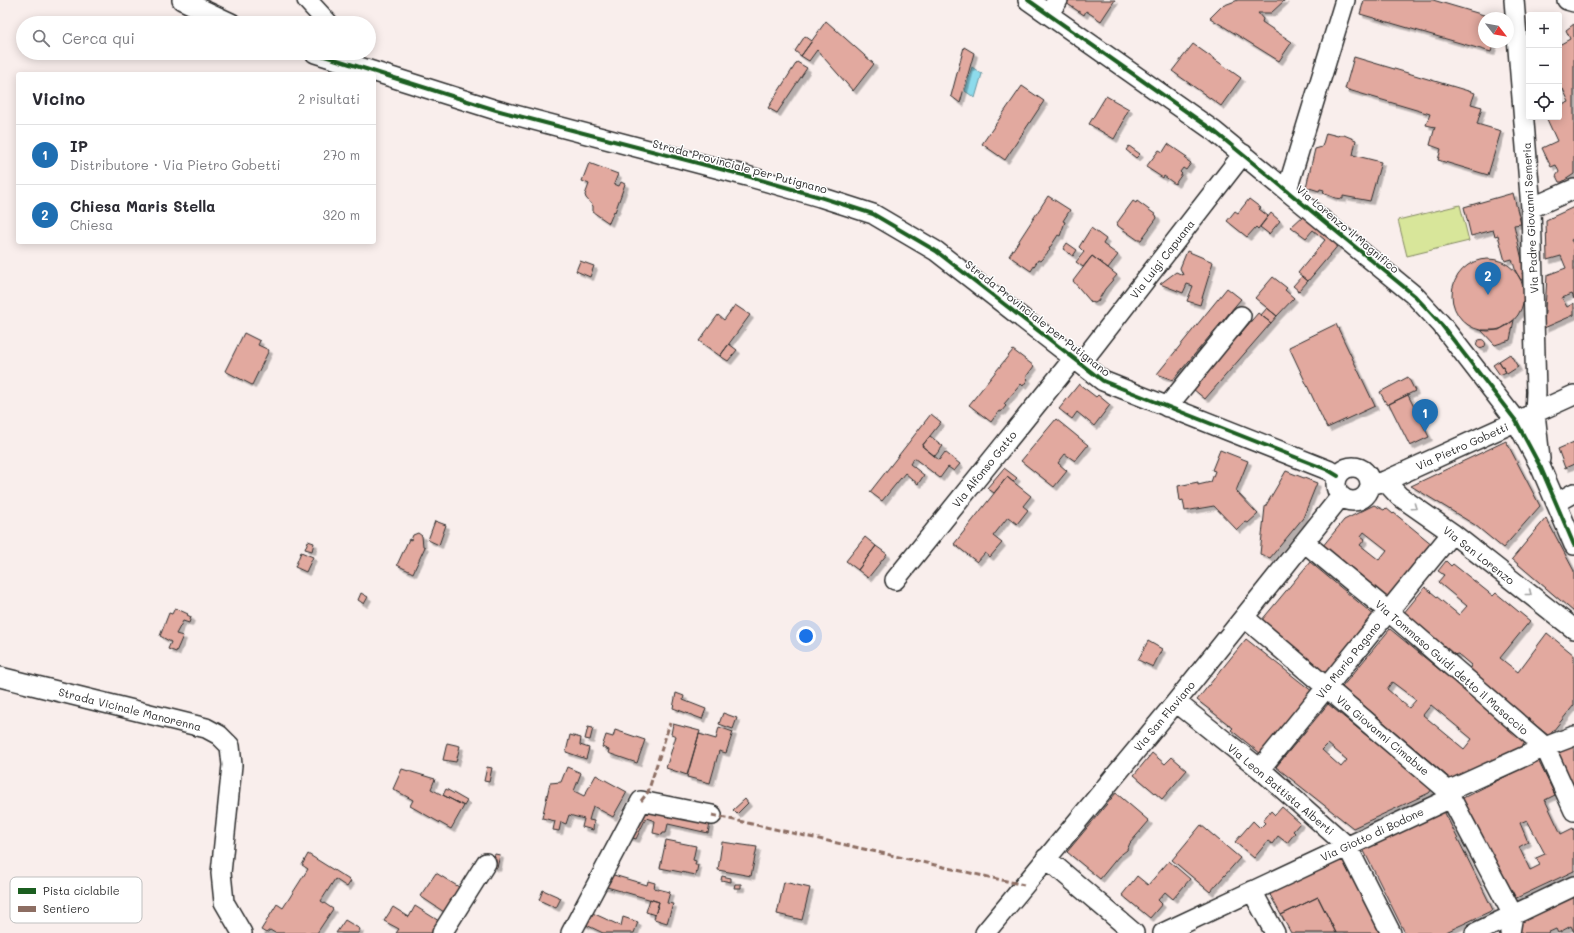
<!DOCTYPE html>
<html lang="it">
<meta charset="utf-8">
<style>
body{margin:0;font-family:Mali,sans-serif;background:#f7f7f7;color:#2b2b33}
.controls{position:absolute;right:12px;top:12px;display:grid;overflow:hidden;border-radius:4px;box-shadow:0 2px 10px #0003}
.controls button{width:36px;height:36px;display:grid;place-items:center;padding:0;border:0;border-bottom:1px solid #e1e1e2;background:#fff;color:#2b2b33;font:20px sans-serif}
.compass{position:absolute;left:1478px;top:12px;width:36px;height:36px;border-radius:50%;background:#fff;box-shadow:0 2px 10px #0003;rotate:121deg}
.you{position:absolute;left:806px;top:636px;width:14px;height:14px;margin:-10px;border:3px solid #fff;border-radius:50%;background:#1a73e8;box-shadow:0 0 0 6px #1a73e833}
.badge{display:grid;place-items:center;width:26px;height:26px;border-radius:50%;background:#1f6fb2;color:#fff;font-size:13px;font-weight:700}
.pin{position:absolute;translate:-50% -33px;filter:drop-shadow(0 1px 2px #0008)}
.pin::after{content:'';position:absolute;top:21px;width:14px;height:12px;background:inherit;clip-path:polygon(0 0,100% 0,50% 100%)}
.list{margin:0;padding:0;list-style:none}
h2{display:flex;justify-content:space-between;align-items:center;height:52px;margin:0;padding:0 16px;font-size:17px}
h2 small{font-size:13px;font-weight:400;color:#7c7c81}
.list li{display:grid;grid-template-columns:26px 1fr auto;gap:12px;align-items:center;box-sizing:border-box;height:60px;padding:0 16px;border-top:1px solid #e1e1e2}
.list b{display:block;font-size:15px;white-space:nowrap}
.list p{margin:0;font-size:13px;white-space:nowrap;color:#7c7c81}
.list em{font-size:13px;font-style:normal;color:#7c7c81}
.icon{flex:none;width:22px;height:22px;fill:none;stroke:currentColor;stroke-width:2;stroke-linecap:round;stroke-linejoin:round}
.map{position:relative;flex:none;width:1574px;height:933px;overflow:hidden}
.search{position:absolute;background:#fff;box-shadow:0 2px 10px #0003;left:16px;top:16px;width:360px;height:44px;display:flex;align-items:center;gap:10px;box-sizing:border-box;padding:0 14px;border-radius:22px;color:#7c7c81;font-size:15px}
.panel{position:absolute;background:#fff;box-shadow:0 2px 10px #0003;left:16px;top:72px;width:360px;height:172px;border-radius:4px}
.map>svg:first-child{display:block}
</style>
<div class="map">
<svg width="1574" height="933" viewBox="0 0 1574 933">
<defs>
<filter id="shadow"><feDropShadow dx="3.5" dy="3.5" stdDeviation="0" flood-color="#0004"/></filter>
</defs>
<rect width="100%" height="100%" fill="#f9eeec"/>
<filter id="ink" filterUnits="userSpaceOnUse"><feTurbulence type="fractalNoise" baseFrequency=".025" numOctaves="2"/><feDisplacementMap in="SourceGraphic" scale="8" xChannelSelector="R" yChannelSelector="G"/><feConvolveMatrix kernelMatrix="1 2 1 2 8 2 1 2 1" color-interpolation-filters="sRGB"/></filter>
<g filter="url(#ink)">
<!-- green -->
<path fill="#d8e69a" stroke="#828862" d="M1460 205 1469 241 1407 256 1398 220Z"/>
<!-- water -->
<path fill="#8ddbec" stroke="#66959f" d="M972 67 982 74 975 98 965 91Z"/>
<!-- building -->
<path fill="#e2a99f" stroke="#2b2b2b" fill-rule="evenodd" filter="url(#shadow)" d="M1068 0H1115L1101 21 1086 11 1084 15 1066 3Z
M1285 0 1271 13H1258L1263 19 1262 22 1292 42 1279 61 1210 18 1222 6 1238 0Z
M1364 0H1433L1494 18H1484V42H1494L1491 52 1360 14Z
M826 21 874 64 853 91 817 50 809 61 801 56Z
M1574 24V174L1562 182H1559L1556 176 1559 172 1556 165 1551 167 1542 148 1557 141 1546 117H1559V106L1569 102 1563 89H1559V45L1570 39 1566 30Z
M805 36 812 41 801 56 795 51Z
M1193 44 1241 78 1221 106 1172 71Z
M964 47 974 53 960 103 951 96Z
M1354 57 1475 93 1471 104 1482 107 1477 124 1501 131 1488 175 1438 160 1441 149 1430 145 1435 127 1426 125 1430 114 1345 89Z
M797 62 807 68 777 113 768 108Z
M1022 86 1044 101 1005 160 982 144Z
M1106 96 1129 109 1123 120 1124 121 1114 139 1089 124Z
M1326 133 1338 136 1339 135H1344L1356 140 1353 155 1381 162 1370 201 1343 196V199L1335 198 1323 193 1324 190 1320 189 1319 191 1306 187 1315 149 1322 147Z
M1168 144 1187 157 1185 159 1191 163 1186 170 1183 168 1180 172 1182 174 1175 184 1164 176 1163 178 1146 167 1159 150 1163 152Z
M1129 146 1140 154 1136 158 1126 150Z
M589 163 618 174 614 184 619 186 621 182 625 184 615 212 614 211 609 223 593 212V206L586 198 585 195 589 184 582 181Z
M1513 193 1521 224 1514 225 1525 273H1522L1524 279 1521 280 1516 272 1512 259 1505 261 1498 235 1495 236 1493 230 1471 236 1464 207Z
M1048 196 1070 210 1063 221 1065 222 1060 236 1058 235 1049 249 1050 250 1040 261 1038 260 1031 271 1009 256Z
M1249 199 1261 208 1259 209 1268 216 1258 229 1256 227 1247 237 1227 221 1235 211 1238 213Z
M1133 201 1136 203 1137 201 1156 215 1157 218 1141 240H1138L1118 226 1117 223Z
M1574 207V238L1571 240 1574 245V299L1572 294 1562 298 1567 307 1574 303V315L1544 328 1547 275 1566 268 1561 256 1547 260 1546 220Z
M1271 213 1280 221 1269 234 1260 227Z
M1304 215 1340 243 1308 281 1298 273 1325 240 1313 230 1306 238 1291 227Z
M1091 228 1106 239 1103 244 1118 255 1108 268 1092 256 1083 267 1076 262 1084 252 1079 247Z
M1067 243 1077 250 1073 256 1063 249Z
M1187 251 1213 262 1200 305 1187 301 1193 286 1187 284 1183 293 1160 284 1176 272 1183 275 1180 268Z
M1092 256 1117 275 1105 289 1098 301 1095 303 1091 302 1073 281Z
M1452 295a36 36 0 1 1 72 0a36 36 0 1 1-72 0Z
M580 261 594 266 590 277 576 271Z
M1302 276 1308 281 1299 291 1293 286Z
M1273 277 1287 288 1285 290 1294 298 1277 316 1255 298Z
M1227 288 1241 299 1173 380 1157 374Z
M735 305 750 315 720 356 699 341 718 315 724 320Z
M1267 308 1277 316 1271 323 1261 315Z
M1258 313 1271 323 1205 399 1193 389Z
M1514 320 1510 340 1495 345 1481 330H1499Z
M1336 324 1375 406 1327 428 1289 347Z
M244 333 260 341 258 345 269 350 252 385 225 371Z
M1476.5 344a4.5 4.5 0 1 1 9 0a4.5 4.5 0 1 1-9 0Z
M729 344 737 350 728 361 720 356Z
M1013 350 1034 366 1026 377 1028 379 1023 386 1021 384 1004 404 1006 406 1001 412 999 411 991 422 969 405Z
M1510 354 1518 367 1507 374 1499 361Z
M1499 361 1506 372 1500 375 1493 365Z
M1408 377 1415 391 1387 405 1380 392Z
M1079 384 1096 397 1098 395 1110 405 1094 426 1077 412 1072 419 1059 409Z
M1408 395 1429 437 1410 446 1389 404Z
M931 414 941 422 922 446 939 460 945 452 960 464 954 471 948 467 940 478 914 458 910 464 924 475 918 484 905 473 882 501 870 492Z
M1056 419 1088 445 1075 461 1065 454 1058 463 1067 471 1054 487 1021 461Z
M930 436 943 446 935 456 922 446Z
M1506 441 1540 506 1503 548 1475 525 1411 486Z
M1574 442V464L1565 468 1558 449Z
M1220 450 1248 461 1236 491 1258 514 1248 523 1246 522 1237 530 1214 506 1185 511 1183 500 1180 501 1178 486 1198 482V485L1211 482 1215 471 1212 470Z
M1004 468 1017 478 1013 482 1007 477 994 493 987 488Z
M1286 471 1317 483 1303 518 1270 558 1260 554 1265 507Z
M1007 477 1031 496 1023 506 1028 510 1017 524 1008 517 993 536 1002 543 990 557 985 553 977 562 954 544Z
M1374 505 1384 510 1386 508 1393 514 1394 513 1433 545 1387 600 1322 547 1344 520ZM1364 532 1387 550 1379 560 1360 545 1365 539 1361 536Z
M1546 518 1574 571V612L1512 559Z
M435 521 446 525 439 545 428 540Z
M418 533 422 536 423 546 425 547 413 573 397 565 409 539 411 540 413 535Z
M865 537 876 546 858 570 846 561Z
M308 541 314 543 312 551 305 549Z
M876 546 887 554 868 578 858 570Z
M301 552 313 557 306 572 295 567Z
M1446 561 1451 566 1453 564 1493 596 1496 593 1530 621 1500 658 1518 672 1547 633 1574 655V705L1549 736 1469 670 1471 665 1458 654 1453 655 1403 614 1425 587 1459 615 1467 606 1438 582 1444 575 1438 571Z
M1310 562 1375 616 1325 675 1261 621Z
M361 593 368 597 364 604 358 600Z
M175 608 188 614 187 615 191 617 189 623 183 621 176 634 183 636 176 652 168 649 171 642 160 636 169 613 172 614Z
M1390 629 1526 741 1520 749 1453 781 1342 687ZM1392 682 1416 700 1409 708 1387 689ZM1431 705 1472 739 1464 749 1423 715Z
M1246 639 1313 692 1261 754 1231 730 1233 728 1197 700Z
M1148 641 1162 649 1153 667 1138 660Z
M676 693 684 696 683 700 706 709 702 719 673 708Z
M1328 704 1432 789 1429 793 1353 828 1276 767ZM1328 744 1347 760 1341 767 1322 750Z
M723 713 737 718 733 729 719 724Z
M673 724 700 731 687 775 666 768 676 736 671 734Z
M588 727 593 728 590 740 585 739Z
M719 727 733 732 726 753 719 751 710 783 687 777 699 734 716 739Z
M615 730 645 740 637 763 608 753 609 750 602 747 606 735 613 737Z
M570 735 581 738 580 745 589 748 586 759 566 752Z
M447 743 460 746 456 762 443 760Z
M1574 744V787L1557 752Z
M1152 753 1165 764 1172 757 1187 770 1162 799 1134 775Z
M1538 760 1555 795 1545 800 1561 834 1573 828 1574 831V871L1510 901 1461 799ZM1527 820 1545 854 1536 858 1540 865 1530 870 1519 847 1528 842 1520 823Z
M487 767 492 768 489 782 484 781Z
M567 767 581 773 574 791 584 796 596 775 627 792 613 817 593 806 589 820 594 821 593 830 582 827 584 819 569 815 566 824 561 822 559 831 553 830 555 821 542 818 550 783 561 782Z
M402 769 435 779 431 789 464 806 451 829 410 806 413 800 393 789Z
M446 789 467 801 464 806 443 795Z
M1116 793 1149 821 1130 843 1127 850 1118 857 1100 879 1067 852Z
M745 799 748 803 737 814 733 810Z
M649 805 711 818 708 833 668 824 666 833H663L662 835 653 833 655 821 646 818 636 839 627 836Z
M1282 807 1300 823 1293 831 1295 833 1287 843 1278 836 1272 844 1268 841 1254 858 1235 842 1253 821 1260 828 1265 823 1263 821 1271 811 1275 815Z
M1442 807 1493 910 1444 933H1405L1362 847Z
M1201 825 1240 858 1210 892 1172 860Z
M666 840 696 846 693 860 696 861 695 865H698L696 875 660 868Z
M722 842 757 847 751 876 718 870Z
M308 854 351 881 347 887 335 879 321 901 333 909 317 933H275L270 930 266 933 261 930 277 904 283 908 308 869 302 865Z
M495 854 500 855 497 868 491 866Z
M1343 854 1383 933H1336L1318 897 1281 915 1267 889Z
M1169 861 1190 879 1173 899 1165 892 1158 900 1162 904 1150 918 1122 895 1137 876 1148 885Z
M436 873 459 887 444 912 420 896Z
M607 873 647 885 648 881 655 883 654 888 670 892 667 903 673 904 667 923 654 919 659 902 600 885Z
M722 876 731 878V882L721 880Z
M784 882 810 888 802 920 777 914Z
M735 884H741V888H734Z
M543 890 561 898 556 908 539 900Z
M1574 894V932L1571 926 1558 933 1556 929 1547 933H1518L1519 920Z
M1318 897 1336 933H1291L1281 915Z
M650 899 659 902 655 915 646 912Z
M415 906 439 921 433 933H396L399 929 384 921 393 907 409 917Z
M586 910 621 926 623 917 638 922 634 933H603L580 922Z
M345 920 360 929 358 933H336Z"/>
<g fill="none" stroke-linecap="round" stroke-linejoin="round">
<!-- minor casing -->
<g stroke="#2b2b2b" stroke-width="22">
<path id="minor" d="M182 0 231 23
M307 0 328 23
M1028 0 1214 131 1415 296 1441 324 1516 421 1541 468 1574 545
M1514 0 1531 208 1536 392 1535 413 1540 459
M1567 0 1574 2
M1048 14 1058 0
M315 53 496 110 747 176 820 197 873 214 936 251 1103 381 1328 470 1338 476
M1287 190 1345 0
M1531 208 1574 189
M1081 363 1243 154
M1167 407 1241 316
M1336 484a17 17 0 1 1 34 0a17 17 0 1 1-34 0Z
M1385 481 1399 496 1452 533 1574 629
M1370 485 1385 481 1574 395
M1556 503 1574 493
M1304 542 1388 611 1545 747 1574 811
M895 580 1074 358
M1245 618 1448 791
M0 677 206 728 219 735 230 746 232 765 221 873 224 902 242 933
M1176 702 1260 769 1347 846 1391 933
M1260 769 1452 533
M1451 798 1513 915 1510 933
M1046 858 1134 933
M1252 891 1275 933
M442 933 486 863
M571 933 641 801 712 815
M985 933 1176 702 1341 496
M1163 933 1451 798 1448 791 1545 747 1574 736
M1475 933 1574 886"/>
</g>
<!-- minor -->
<use href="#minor" stroke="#fff" stroke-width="19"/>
<!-- quiet -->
<path stroke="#8d6e63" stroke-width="3" stroke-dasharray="6 3" stroke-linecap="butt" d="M641 801 648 792 670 723
M712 815 1024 885"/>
<!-- cycleway casing -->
<g stroke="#fff" stroke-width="6">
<path id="cycleway" d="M1028 0 1214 131 1415 296 1441 324 1516 421 1541 468 1574 545
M315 53 496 110 747 176 820 197 873 214 936 251 1103 381 1328 470 1338 476"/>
</g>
<!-- cycleway -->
<use href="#cycleway" stroke="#1b5e20" stroke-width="4"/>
</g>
<!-- one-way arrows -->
<defs><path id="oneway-chevron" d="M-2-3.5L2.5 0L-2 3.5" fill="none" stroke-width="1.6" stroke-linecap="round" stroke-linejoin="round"/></defs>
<g stroke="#a0a0a0">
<use href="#oneway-chevron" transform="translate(1414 507) rotate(35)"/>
<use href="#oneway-chevron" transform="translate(1529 593) rotate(38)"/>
</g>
</g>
<g text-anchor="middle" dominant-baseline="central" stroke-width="3" stroke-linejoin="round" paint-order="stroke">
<!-- street labels -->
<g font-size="11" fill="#2b2b2b" stroke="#fff">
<text transform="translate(740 166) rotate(15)">Strada Provinciale per Putignano</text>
<text transform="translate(1530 218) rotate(-93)">Via Padre Giovanni Semeria</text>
<text transform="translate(1348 229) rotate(40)">Via Lorenzo il Magnifico</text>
<text transform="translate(1162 259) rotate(-52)">Via Luigi Capuana</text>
<text transform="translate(1038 318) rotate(38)">Strada Provinciale per Putignano</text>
<text transform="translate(1462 446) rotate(-24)">Via Pietro Gobetti</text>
<text transform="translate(984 469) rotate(-51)">Via Alfonso Gatto</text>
<text transform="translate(1479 555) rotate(38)">Via San Lorenzo</text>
<text transform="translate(1348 660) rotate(-51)">Via Mario Pagano</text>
<text transform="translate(1452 667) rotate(41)">Via Tommaso Guidi detto il Masaccio</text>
<text transform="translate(130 709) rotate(14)">Strada Vicinale Manorenna</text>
<text transform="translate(1164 716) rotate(-50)">Via San Flaviano</text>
<text transform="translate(1383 735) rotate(40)">Via Giovanni Cimabue</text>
<text transform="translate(1281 789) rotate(40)">Via Leon Battista Alberti</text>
<text transform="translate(1372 834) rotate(-25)">Via Giotto di Bodone</text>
</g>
</g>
<!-- legend -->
<rect x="10" y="877" width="132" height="46" rx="6" fill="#fff" stroke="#bfbfbf" stroke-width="1"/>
<rect x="18" y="888" width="18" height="6" fill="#1b5e20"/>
<rect x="18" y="906" width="18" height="6" fill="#8d6e63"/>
<g font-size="11" fill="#2b2b2b">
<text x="43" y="895">Pista ciclabile</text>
<text x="43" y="913">Sentiero</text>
</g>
</svg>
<div class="controls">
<button>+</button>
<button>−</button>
<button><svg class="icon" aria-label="locate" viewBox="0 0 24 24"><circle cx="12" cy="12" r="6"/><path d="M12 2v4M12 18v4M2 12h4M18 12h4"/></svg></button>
</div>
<svg class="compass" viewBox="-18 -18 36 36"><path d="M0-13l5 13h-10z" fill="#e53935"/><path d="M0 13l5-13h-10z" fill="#7c7c81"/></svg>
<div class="you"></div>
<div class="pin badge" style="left:1425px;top:432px">1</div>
<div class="pin badge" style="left:1488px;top:295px">2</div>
<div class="search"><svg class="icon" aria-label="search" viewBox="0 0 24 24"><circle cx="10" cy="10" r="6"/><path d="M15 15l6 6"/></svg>Cerca qui</div>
<section class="panel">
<h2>Vicino<small>2 risultati</small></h2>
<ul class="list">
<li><span class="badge">1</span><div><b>IP</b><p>Distributore · Via Pietro Gobetti</p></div><em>270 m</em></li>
<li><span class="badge">2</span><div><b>Chiesa Maris Stella</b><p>Chiesa</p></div><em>320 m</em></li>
</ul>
</section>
</div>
